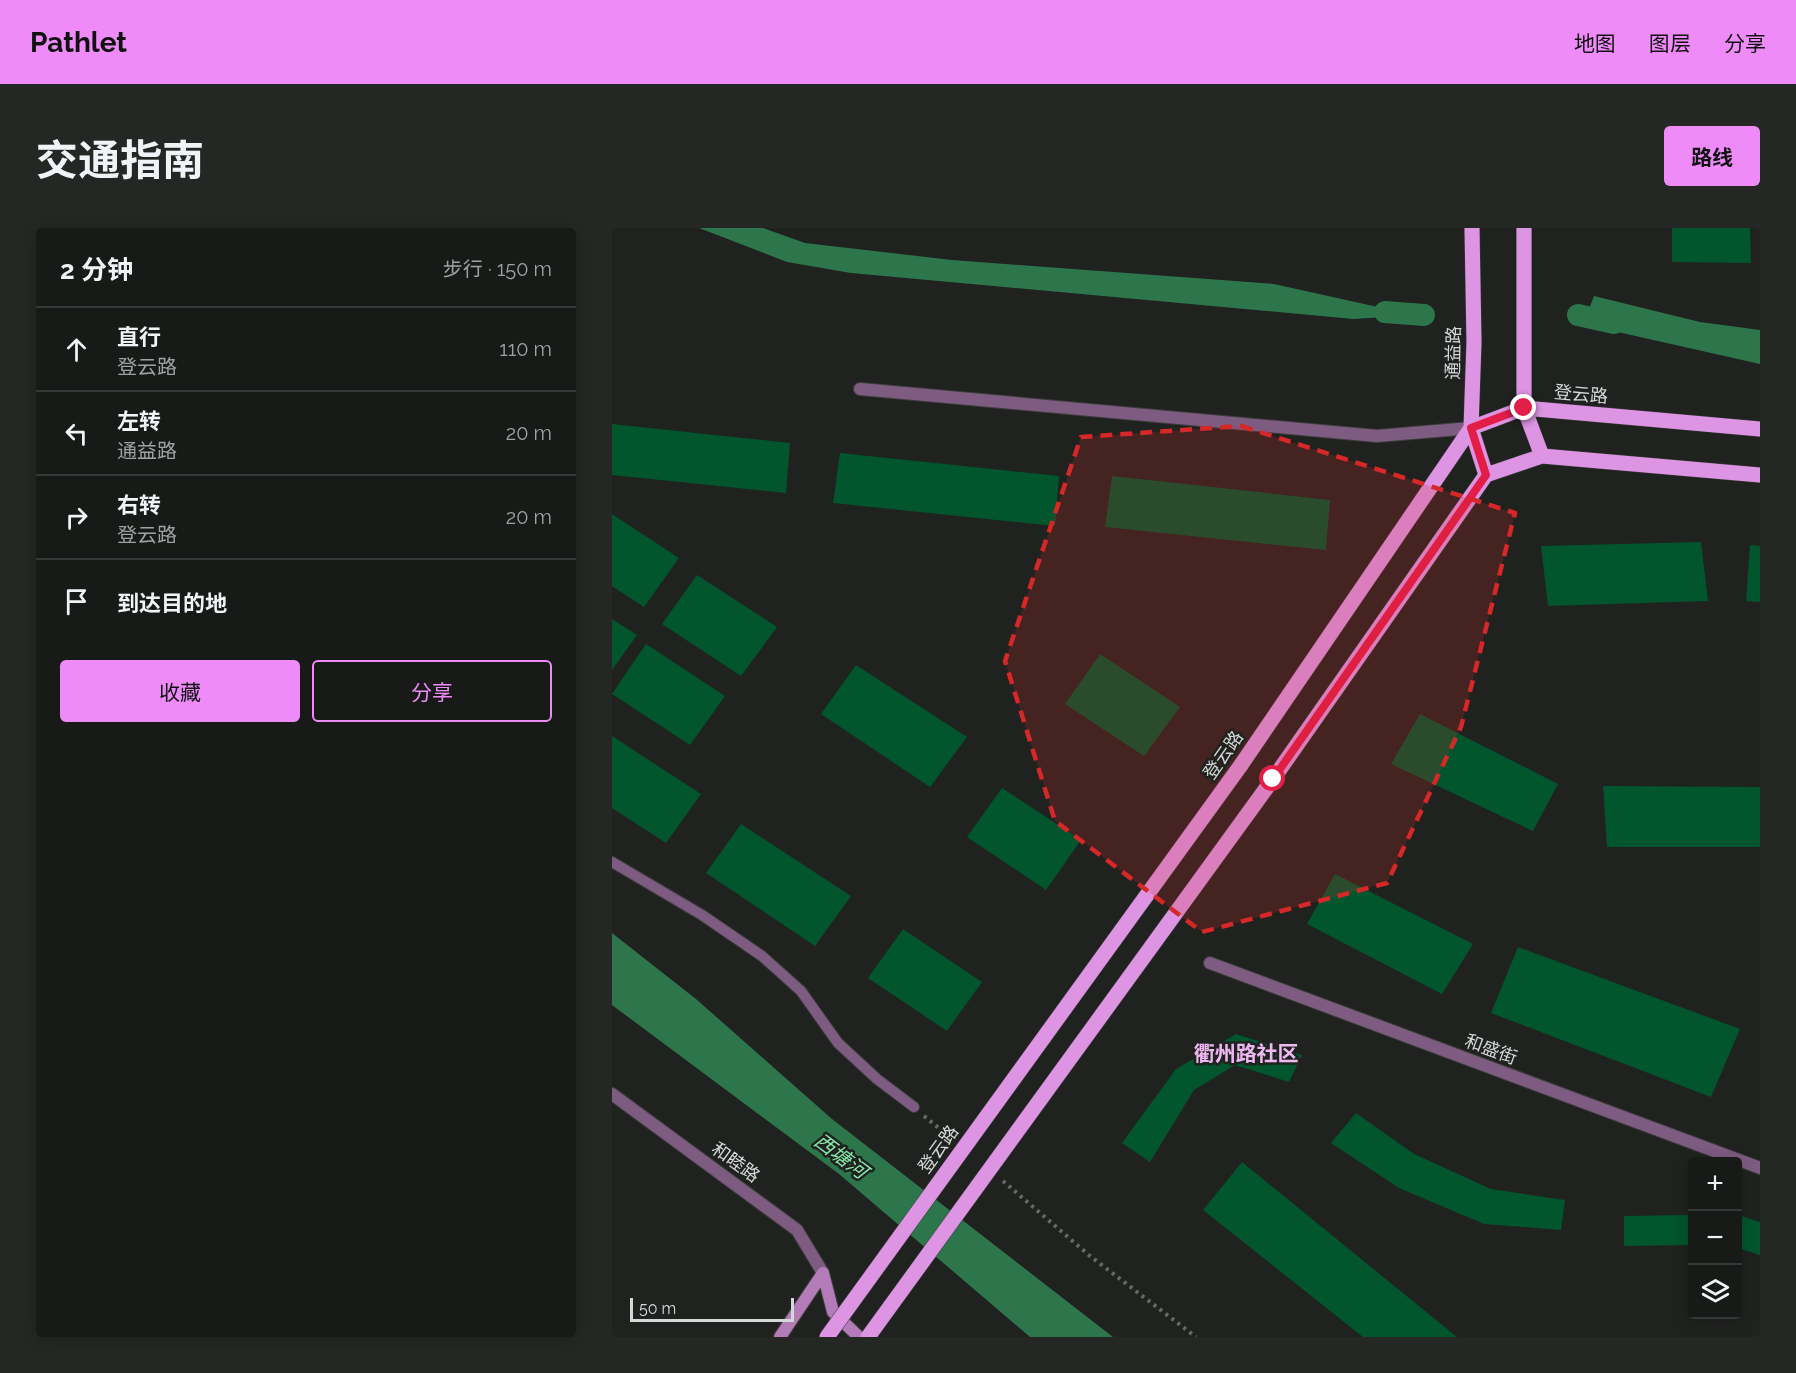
<!DOCTYPE html>
<html lang="zh">
<meta charset="utf-8">
<style>
body{margin:0;font-family:Raleway,"Noto Sans SC",sans-serif;background:#252725;color:#f1f3f6}
.controls{position:absolute;right:18px;bottom:18px;display:grid;overflow:hidden;border-radius:6px;box-shadow:0 3px 15px #0003}
.controls button{width:54px;height:54px;display:grid;place-items:center;padding:0;border:0;border-bottom:2px solid #363837;background:#181a18;color:#f1f3f6;font:30px sans-serif}
.scale{position:absolute;left:18px;bottom:15px;width:164px;box-sizing:border-box;padding-left:6px;border:3px solid #d6d8d7;border-top:0;font-size:16px;line-height:21px;white-space:nowrap;color:#d6d8d7;-webkit-text-stroke:4px #202220;paint-order:stroke}
.stop{position:absolute;width:18px;height:18px;margin:-14px;border:4px solid #e11d48;border-radius:50%;background:#fff}
.stop.end{background:#e11d48;border-color:#fff;box-shadow:0 2px 6px #0008}
.list{margin:0;padding:0;list-style:none}
h2{display:flex;justify-content:space-between;align-items:center;height:78px;margin:0;padding:0 24px;font-size:26px}
h2 small{font-size:20px;font-weight:400;color:#9fa1a2}
.list li{display:grid;grid-template-columns:39px 1fr auto;gap:18px;align-items:center;box-sizing:border-box;height:84px;padding:0 24px;border-top:2px solid #363837}
.list b{display:block;font-size:22px;white-space:nowrap}
.list p{margin:0;font-size:20px;white-space:nowrap;color:#9fa1a2}
.list em{font-size:20px;font-style:normal;color:#9fa1a2}
.actions{display:flex;gap:12px;padding:18px 24px}
.actions a{flex:1;padding:14px 0;border:2px solid #ee8bf8;border-radius:6px;text-align:center;font-size:21px;color:#ee8bf8}
.actions .main{background:#ee8bf8;color:#111}
.icon{flex:none;width:33px;height:33px;fill:none;stroke:currentColor;stroke-width:2;stroke-linecap:round;stroke-linejoin:round}
.map{position:relative;flex:none;width:1148px;height:1109px;overflow:hidden;border-radius:6px}
header{display:flex;align-items:center;gap:36px;box-sizing:border-box;height:84px;padding:0 30px;background:#ee8bf8;color:#111}
header strong{font-size:28px}
nav{display:flex;gap:33px;margin-inline-start:auto;font-size:21px}
.intro{display:flex;align-items:center;justify-content:space-between;box-sizing:border-box;height:144px;padding:0 36px}
h1{margin:0;font-size:42px}
.button{padding:15px 27px;border-radius:6px;background:#ee8bf8;color:#111;font-size:21px;font-weight:700}
main{display:flex;gap:36px;padding:0 36px}
aside{flex:1;background:#181a18;border-radius:6px;box-shadow:0 3px 15px #0003}
.map>svg:first-child{display:block}
</style>
<header>
<strong>Pathlet</strong>
<nav><a>地图</a><a>图层</a><a>分享</a></nav>
</header>
<div class="intro"><h1>交通指南</h1><a class="button">路线</a></div>
<main>
<aside>
<h2>2 分钟<small>步行 · 150 m</small></h2>
<ul class="list">
<li><svg class="icon" aria-label="ahead" viewBox="0 0 24 24"><path d="M12 20V5M6 11l6-6 6 6"/></svg><div><b>直行</b><p>登云路</p></div><em>110 m</em></li>
<li><svg class="icon" aria-label="left" viewBox="0 0 24 24"><path d="M17 20v-9H6M10 6l-5 5 5 5"/></svg><div><b>左转</b><p>通益路</p></div><em>20 m</em></li>
<li><svg class="icon" aria-label="right" viewBox="0 0 24 24"><path d="M7 20v-9h11M14 6l5 5-5 5"/></svg><div><b>右转</b><p>登云路</p></div><em>20 m</em></li>
<li><svg class="icon" aria-label="arrive" viewBox="0 0 24 24"><path d="M6 21V4h12l-3 4 3 4H6"/></svg><div><b>到达目的地</b></div></li>
</ul>
<div class="actions"><a class="main">收藏</a><a>分享</a></div>
</aside>
<div class="map">
<svg width="1148" height="1109" viewBox="0 0 1148 1109">
<rect width="100%" height="100%" fill="#202220"/>
<!-- water -->
<path fill="#2d754a" d="M87 0H151L193 15 340 32 662 56 802 87 742 91 239 45 175 34Z
M982 68 1088 94 1148 102V136L979 98 974 89Z
M0 705 84 771 220 891 501 1109H418L227 946 0 777Z"/>
<g fill="none" stroke-linecap="round" stroke-linejoin="round">
<!-- canal -->
<path stroke="#2d754a" stroke-width="22" d="M773 84 812 87
M966 87 1002 95"/>
</g>
<!-- building -->
<path fill="#01562d" d="M1060 0H1138L1139 35 1060 34Z
M0 196 178 215 174 265 0 247Z
M228 225 447 248 443 298 221 275Z
M500 248 718 272 714 322 493 299Z
M0 286 67 330 32 379 0 358Z
M1089 314 1096 373 936 378 929 318Z
M1138 317 1148 318V374L1134 373Z
M85 347 165 399 129 448 50 396Z
M0 391 25 407 0 442Z
M34 416 113 468 78 517 0 466Z
M488 426 568 479 532 528 453 476Z
M244 437 355 509 318 559 209 486Z
M808 486 946 556 921 603 779 536Z
M0 508 89 566 54 615 0 580Z
M991 558 1148 559V619H995Z
M390 560 469 612 434 662 355 609Z
M129 596 239 668 203 718 94 645Z
M723 646 861 716 830 766 695 696Z
M291 701 370 754 335 803 256 750Z
M906 719 1128 801 1099 869 879 785Z
M624 806 690 827 677 854 623 837 582 862 538 934 510 915 564 841Z
M744 885 802 926 879 961 953 972 949 1002 872 996 787 960 719 915Z
M630 934 845 1109H751L591 982Z
M1080 987V1017L1012 1018V988Z
M1126 987 1148 994V1027L1126 1020Z"/>
<g fill="none" stroke-linecap="round" stroke-linejoin="round">
<!-- lane casing -->
<g stroke="#3d3f3d" stroke-width="12">
<path id="lane" d="M0 634 90 687 150 728 189 763 226 815 265 851 302 879"/>
</g>
<!-- street casing -->
<g stroke="#3d3f3d" stroke-width="14">
<path id="street" d="M248 161 765 208 859 200
M598 735 1148 940
M0 866 185 1002 211 1045"/>
</g>
<!-- secondary casing -->
<g stroke="#3d3f3d" stroke-width="14">
<path id="secondary" d="M211 1045 221 1084 247 1109
M168 1109 211 1045"/>
</g>
<!-- primary casing -->
<g stroke="#3d3f3d" stroke-width="16">
<path id="primary" d="M860 0 862 114 859 200 874 247
M912 0V180L930 228
M629 537 859 200 912 180 1148 201
M661 551 874 247 930 228 1148 247"/>
</g>
<!-- path -->
<path stroke="#676967" stroke-width="4" stroke-dasharray="3 4.5" stroke-linecap="butt" d="M312 888 339 910
M391 953 478 1028 584 1109"/>
<!-- lane -->
<use href="#lane" stroke="#7e5b81" stroke-width="10"/>
<!-- street -->
<use href="#street" stroke="#7e5b81" stroke-width="12"/>
<!-- secondary -->
<use href="#secondary" stroke="#b37bb8" stroke-width="12"/>
<!-- primary -->
<use href="#primary" stroke="#dd94e3" stroke-width="15"/>
<!-- primary-bridge casing -->
<g stroke="#3d3f3d" stroke-width="16" stroke-linecap="butt">
<path id="primary-bridge" d="M215 1109 629 537
M256 1109 661 551"/>
</g>
<!-- primary-bridge -->
<use href="#primary-bridge" stroke="#dd94e3" stroke-width="15"/>
</g>
<g fill="none" stroke-linecap="round" stroke-linejoin="round">
<!-- route -->
<path stroke="#e11d48" stroke-width="8" d="M661 551 874 247 859 200 912 180"/>
</g>
<!-- marked area -->
<path fill="#d62828" fill-opacity="0.2" stroke="#d62828" stroke-width="4.5" stroke-dasharray="12 8" stroke-linejoin="round" d="M629 198 903 285 849 499 775 655 590 704 443 593 393 433 469 209Z"/>
<g text-anchor="middle" dominant-baseline="central" stroke-width="5" stroke-linejoin="round" paint-order="stroke">
<!-- street labels -->
<g font-size="18" fill="#d6d8d7" stroke="#202220">
<text transform="translate(841 125) rotate(-89)">通益路</text>
<text transform="translate(969 166) rotate(5)">登云路</text>
<text transform="translate(611 527) rotate(-55)">登云路</text>
<text transform="translate(879 821) rotate(20)">和盛街</text>
<text transform="translate(326 921) rotate(-54)">登云路</text>
<text transform="translate(124 934) rotate(36)">和睦路</text>
</g>
<!-- water labels -->
<g font-size="20" font-style="italic" fill="#86e9a9" stroke="#202220">
<text transform="translate(229 928) rotate(37)">西塘河</text>
</g>
<!-- quarter labels -->
<g font-size="21" font-weight="bold" fill="#eeb8f3" stroke="#202220">
<text x="634" y="825">衢州路社区</text>
</g>
</g>
</svg>
<div class="controls">
<button>+</button>
<button>−</button>
<button><svg class="icon" aria-label="layers" viewBox="0 0 24 24"><path d="M12 4l9 5-9 5-9-5zM3 14l9 5 9-5"/></svg></button>
</div>
<div class="scale">50 m</div>
<div class="stop" style="left:661px;top:551px"></div>
<div class="stop end" style="left:912px;top:180px"></div>
</div>
</main>
